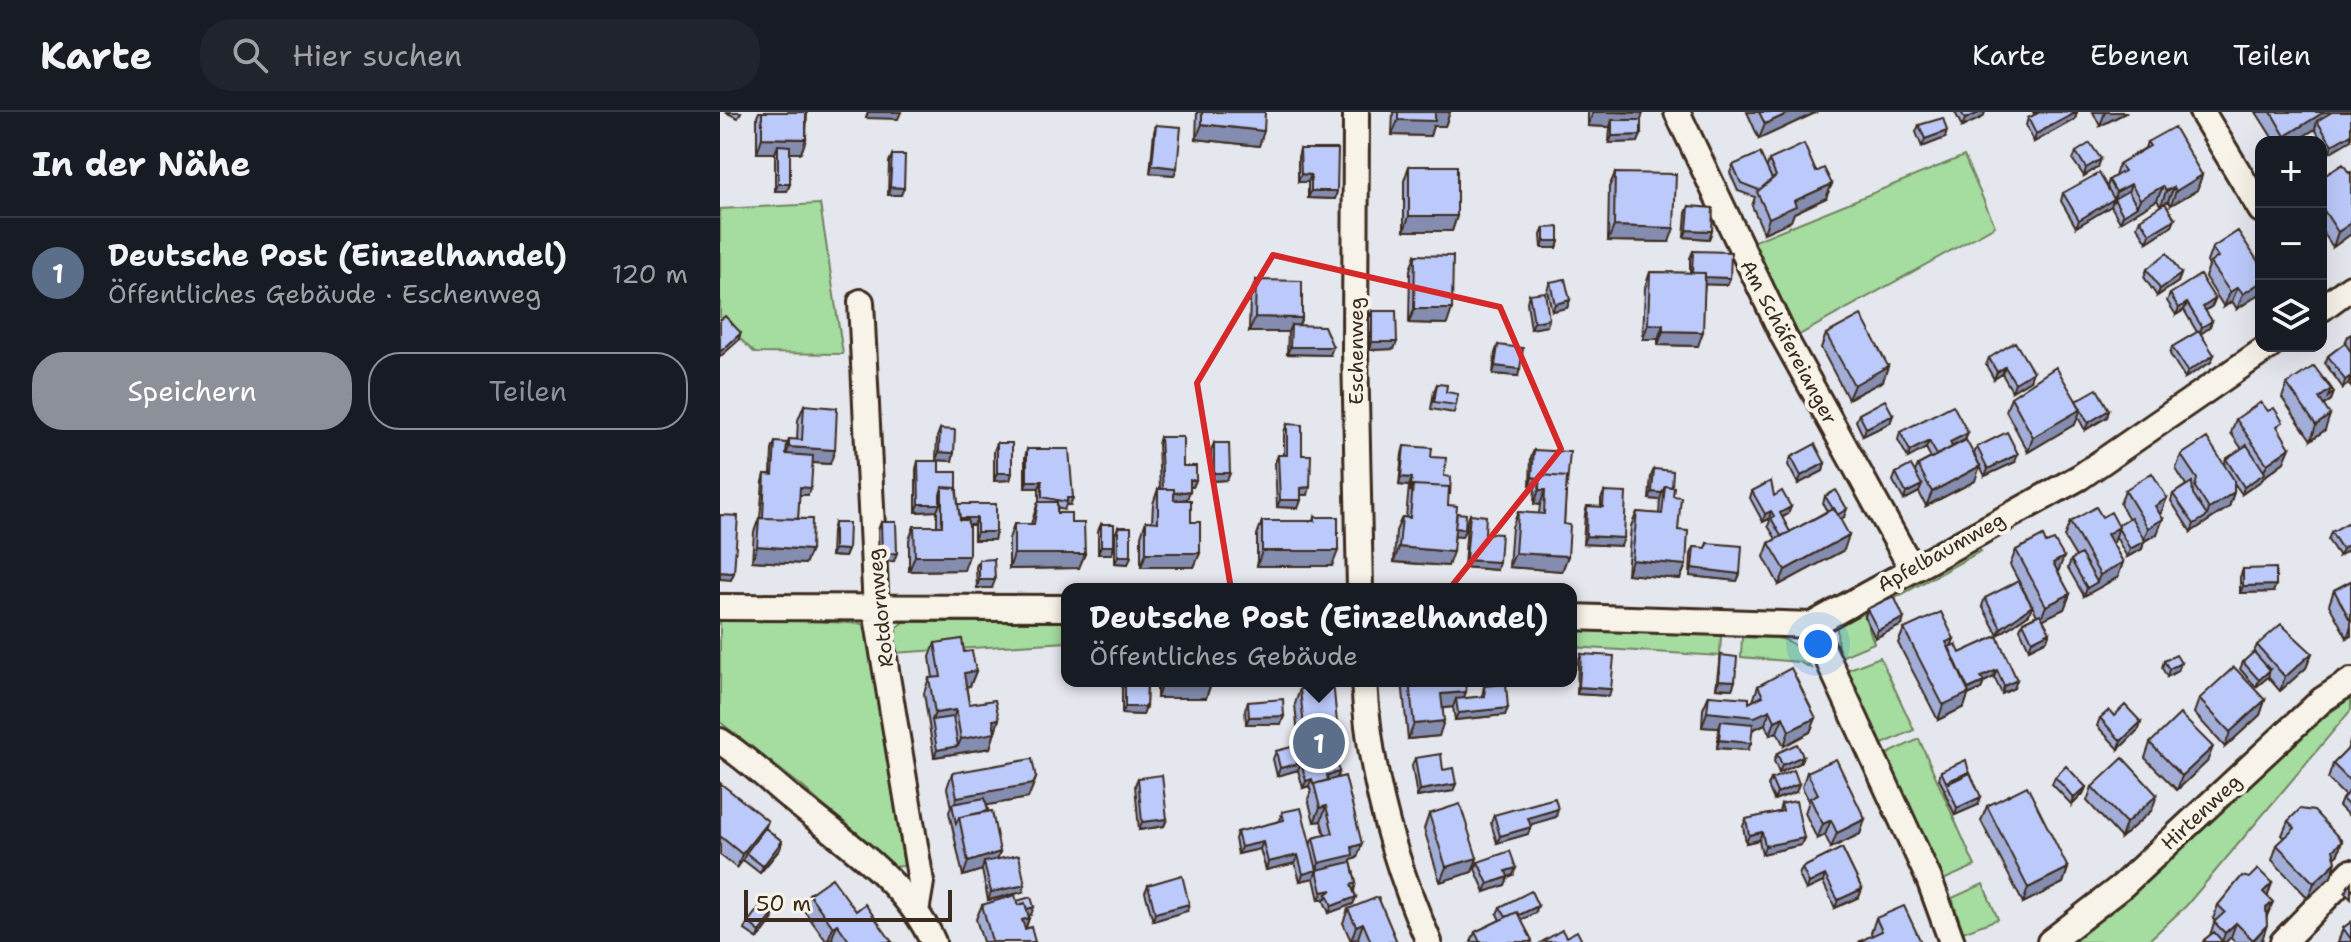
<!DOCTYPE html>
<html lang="de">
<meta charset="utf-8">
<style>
body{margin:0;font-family:"Shantell Sans",sans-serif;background:#20242c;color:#f1f3f6}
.controls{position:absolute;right:24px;top:24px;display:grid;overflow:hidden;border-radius:16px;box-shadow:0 8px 32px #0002}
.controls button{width:72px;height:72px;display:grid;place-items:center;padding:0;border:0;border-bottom:2px solid #363941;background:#171b24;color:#f1f3f6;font:40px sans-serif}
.scale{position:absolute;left:24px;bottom:20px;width:208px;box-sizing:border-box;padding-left:8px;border:4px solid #3b2a1e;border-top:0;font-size:22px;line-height:28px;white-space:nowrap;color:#3b2a1e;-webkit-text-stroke:6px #f7f3e8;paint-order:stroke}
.you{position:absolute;left:1098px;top:532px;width:28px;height:28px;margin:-20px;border:6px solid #fff;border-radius:50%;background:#1a73e8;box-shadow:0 0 0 12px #1a73e833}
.badge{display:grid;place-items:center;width:52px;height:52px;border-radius:50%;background:#8c9099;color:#fff;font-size:26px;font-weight:700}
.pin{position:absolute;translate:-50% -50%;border:4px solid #fff;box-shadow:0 2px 8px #0006}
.popup{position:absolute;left:341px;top:471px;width:516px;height:104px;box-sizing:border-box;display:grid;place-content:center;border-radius:16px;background:#171b24;filter:drop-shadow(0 2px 6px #0005);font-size:26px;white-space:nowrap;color:#9ea1a6}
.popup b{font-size:30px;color:#f1f3f6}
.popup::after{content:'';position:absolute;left:50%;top:100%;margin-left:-16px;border:16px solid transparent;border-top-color:#171b24}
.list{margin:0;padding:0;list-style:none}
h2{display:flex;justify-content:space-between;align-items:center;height:104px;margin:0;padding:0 32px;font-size:34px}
h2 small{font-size:26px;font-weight:400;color:#9ea1a6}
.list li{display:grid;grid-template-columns:52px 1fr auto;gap:24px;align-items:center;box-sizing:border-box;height:112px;padding:0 32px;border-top:2px solid #363941}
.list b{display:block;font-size:30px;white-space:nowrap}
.list p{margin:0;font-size:26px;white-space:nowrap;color:#9ea1a6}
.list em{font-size:26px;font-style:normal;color:#9ea1a6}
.actions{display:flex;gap:16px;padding:24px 32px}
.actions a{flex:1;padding:18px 0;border:2px solid #8c9099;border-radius:32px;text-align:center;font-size:28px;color:#8c9099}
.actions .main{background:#8c9099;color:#fff}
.icon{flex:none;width:44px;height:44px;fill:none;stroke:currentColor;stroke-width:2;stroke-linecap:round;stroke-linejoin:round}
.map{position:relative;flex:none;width:1631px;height:830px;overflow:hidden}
header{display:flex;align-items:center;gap:48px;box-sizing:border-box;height:112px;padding:0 40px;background:#171b24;border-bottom:2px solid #363941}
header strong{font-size:38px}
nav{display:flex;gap:44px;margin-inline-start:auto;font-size:28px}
.search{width:560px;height:72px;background:#20242c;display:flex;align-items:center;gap:20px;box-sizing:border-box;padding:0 28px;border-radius:32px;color:#9ea1a6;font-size:30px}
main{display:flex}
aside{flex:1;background:#171b24}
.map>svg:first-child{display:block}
</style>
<header>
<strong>Karte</strong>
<div class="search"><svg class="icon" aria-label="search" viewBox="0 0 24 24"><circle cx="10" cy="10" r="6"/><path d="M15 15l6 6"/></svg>Hier suchen</div>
<nav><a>Karte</a><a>Ebenen</a><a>Teilen</a></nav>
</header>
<main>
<aside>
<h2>In der Nähe<small></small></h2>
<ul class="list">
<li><span class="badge" style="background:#5c6f8a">1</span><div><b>Deutsche Post (Einzelhandel)</b><p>Öffentliches Gebäude · Eschenweg</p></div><em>120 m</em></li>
</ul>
<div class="actions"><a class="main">Speichern</a><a>Teilen</a></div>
</aside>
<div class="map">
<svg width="1631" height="830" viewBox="0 0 1631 830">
<rect width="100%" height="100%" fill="#e5e7ee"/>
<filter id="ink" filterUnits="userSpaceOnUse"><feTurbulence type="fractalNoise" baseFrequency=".0125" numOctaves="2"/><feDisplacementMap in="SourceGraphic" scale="16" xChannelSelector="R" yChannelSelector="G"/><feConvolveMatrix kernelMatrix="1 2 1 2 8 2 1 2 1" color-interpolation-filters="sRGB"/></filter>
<g filter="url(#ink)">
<!-- green -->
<path fill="#a5dca0" stroke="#70835f" stroke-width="2" d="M1244 44 1275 114 1079 223 1032 130Z
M100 92 123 242 35 241 0 208V97Z
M1256 434 1261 439 1144 503 1154 531 1118 546 1117 516 1126 504Z
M0 504 146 512 184 754 171 755 84 676 0 610Z
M184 510H347V530L173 541 177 516Z
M859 514 989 520 1001 523 1000 544 851 535V523Z
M1022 525C1061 527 1071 519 1091 556L1079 550 1021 545Z
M1160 545 1194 618 1156 635 1124 559Z
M1631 586V598L1466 794 1427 830H1354L1598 609Z
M1199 627 1255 754 1221 769 1163 644Z
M1263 772 1278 807 1243 820 1232 786Z"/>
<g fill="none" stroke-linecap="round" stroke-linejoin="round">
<!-- street casing -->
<g stroke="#3b2a1e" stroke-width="30">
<path id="street" d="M636 0 635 238 640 477
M957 0 1064 225 1191 455
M1482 0 1541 98
M141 190 156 498 201 770 196 800
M1601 197 1631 175
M0 495 347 496
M851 505 1092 513 1360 365 1550 234
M1092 513 1209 767 1232 830
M644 569C649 659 673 748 709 830
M0 629C26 646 48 667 72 687 121 727 187 770 213 830
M1330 830 1402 774 1602 588 1631 569
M1563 830 1631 760"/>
</g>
<!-- street -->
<use href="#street" stroke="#f7f3e8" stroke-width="24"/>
</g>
<!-- wall -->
<path fill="#a2aed8" stroke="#3b2a1e" stroke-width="2" d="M5 0H21L18 6Z
M39 0H87L86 27 81 41H70V72L67 79H55V41H37V5Z
M477 0H545L539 34 476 27Z
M673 0H730L725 14H713L710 24 672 23Z
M868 0H923L921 8 918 30 889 31 890 15 868 14Z
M1027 0H1097L1039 27Z
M1235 0H1265L1263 5 1242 15Z
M1313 0H1357L1355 7 1314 30 1306 13 1308 6 1315 3Z
M1373 0H1407L1380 14Z
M1536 0H1631L1609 41 1595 17 1574 30H1555Z
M436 13 457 56 454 63 430 61 434 20Z
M1199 13 1225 26 1202 35 1196 20Z
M1427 30 1482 63 1477 78 1451 93 1448 89 1441 94 1437 88 1400 110 1391 94 1356 115 1341 89 1343 81 1387 75 1389 68 1395 64 1399 52 1425 36Z
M580 37 617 79 615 87 588 86V70H578V45Z
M1356 40 1378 55 1364 64 1353 48Z
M172 43 181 83H168L169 50Z
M1049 48 1106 86 1074 101 1071 109 1044 121 1032 94 1035 85 1018 79 1010 61 1013 53 1047 55Z
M689 54 737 104 732 119H684V69Z
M895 61 949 130 888 129 889 75Z
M1629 61 1631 122 1613 135 1601 117V66Z
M969 94 992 119 989 127 964 125 966 101Z
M1420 107H1455L1452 114 1427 130 1417 114Z
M824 116 839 129 837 136H822L821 123Z
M1492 136 1541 154V181L1517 197 1512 189 1504 195 1485 165 1489 154 1487 150Z
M973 139 1010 166 1007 173 985 172 978 234 938 233V227H923L925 175 930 160 970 161V146Z
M695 143 727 212 689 211 690 158Z
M1427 157 1461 162 1458 170 1437 184 1424 165Z
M536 168 579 213 610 243 567 242 568 220H529L530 183Z
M830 170 850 188 847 196 832 199 827 178Z
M809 182 827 214 811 217 807 190Z
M1450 182 1495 187 1492 194 1485 199 1492 209 1489 216 1480 222 1491 250 1465 266 1450 242 1452 235 1477 220 1464 198 1456 203 1447 189Z
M652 199 674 237 650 238 649 206Z
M1106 222 1168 254 1163 269 1128 287 1101 236Z
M1631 222V275L1628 272 1623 276 1605 251 1608 244 1625 231 1628 224Z
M778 233 798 264 773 262 775 241Z
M1269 246 1310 268 1292 279 1282 262 1274 267 1266 253Z
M717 272 726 280 736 293 734 301 711 297 714 279Z
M1567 272 1614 280 1611 288 1604 293 1605 318 1591 328 1562 286Z
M1291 285 1356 289 1389 298 1387 305 1365 318 1358 305 1355 312 1308 340 1286 299Z
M84 293 110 352 92 351 88 383H79L78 407 91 438 85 452 32 449 34 420 39 406H40L43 370 45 362H51L52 338 55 330 67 334 69 327 77 328 78 308Z
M1139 302 1173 303 1170 311 1143 324 1136 309Z
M1516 307 1560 319 1564 350 1544 365 1542 368 1522 382 1514 371V380L1509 395 1471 420 1451 389 1453 382 1466 373 1456 357 1461 343 1504 353 1506 347 1522 337 1511 321Z
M567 312 582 343 588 383H581V388L578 396 557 395 555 351 558 343H564V320Z
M220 317 232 349 216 348 217 325Z
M1180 320 1248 321 1245 328 1255 369 1206 394 1199 380 1184 388 1173 369 1176 361 1195 360 1198 353 1211 346 1206 336 1188 346 1178 328Z
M440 325 463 354 476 368 473 375H470L467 387 460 388 471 410 480 441 474 455H421V424L426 409 432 410 433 392 438 377H440L438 332Z
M277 331 292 361 290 368 274 369V339Z
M494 331 510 361 507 368 491 369V339Z
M684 334 711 345 724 364 728 386V393L737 401 745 417 742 425 735 424 728 454 674 450 676 419 682 405H686L689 374 679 373 682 342Z
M1257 335 1295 350 1265 364 1254 342Z
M307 337 350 393H346L344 398 337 396V401L351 411 359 456 289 457V427L294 412H311L318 390H319V376H305V345Z
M814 338 846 375 844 412 848 444 842 459 789 455 792 415 798 400 819 402 820 393 814 392 815 373H810L811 345Z
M1071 345 1105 351 1103 359 1078 372 1068 353Z
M198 349 219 360 237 380 238 392 276 420 274 428H254V413H249L244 458 189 459V428L194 414H217V399L196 400V357Z
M934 357 952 375 958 418 966 453 960 467 907 462 911 414 917 400 939 402 940 388 929 387 931 364Z
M1405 378 1441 401 1440 402 1437 422 1424 429 1422 437 1407 445 1396 425 1394 430 1392 431 1403 450 1398 465 1364 484 1348 456 1351 448 1356 445 1344 425 1350 410 1382 405 1398 413 1409 407 1400 392Z
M1032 379 1054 384 1068 402 1062 406 1070 420 1107 399 1103 392 1105 384 1124 405 1120 407 1124 438 1059 473 1044 445 1049 431 1056 427 1048 414 1050 409 1049 407 1043 410 1030 386Z
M884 380 901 434 863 432 865 402 867 394 881 395V387Z
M750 402 765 421 777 458 744 455 747 410Z
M595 405 612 454H537V423L542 409H594Z
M161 410 174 449 159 450 158 418Z
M114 411 128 438 125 445 111 444 112 419Z
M381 412 392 442H378V419Z
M398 415 411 444 408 452 395 451V423Z
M1611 420 1631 436 1619 444 1608 428Z
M987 431 1020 462 1017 469 970 464 971 442 974 435 985 436Z
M1326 431 1338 460 1350 482 1344 497 1323 507 1327 528 1309 537 1300 517 1303 510 1317 503 1290 453 1296 438Z
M259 448 272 476H257L256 455Z
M1523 457 1553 480 1520 481V465Z
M1631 469V524L1627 526 1609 493 1614 478Z
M1265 486 1312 494 1309 502 1278 523 1262 494Z
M1147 497 1182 513 1155 526 1145 505Z
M1184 517 1234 527 1231 534 1240 541 1277 524 1294 576 1282 582 1274 565 1264 570 1261 577 1248 583 1244 595 1218 608 1178 531Z
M215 531 244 540 256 559 250 574H246L249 592 279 607 270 636 214 645 204 581 209 566H213L210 545Z
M1537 533 1592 541 1586 556 1560 579 1548 565 1536 575 1520 557 1523 550 1534 540Z
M861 542 889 584 857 582 858 549Z
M1001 543 1015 569 1012 577 996 576 999 551Z
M1444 549 1458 559 1447 565 1442 556Z
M400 569H491V571L486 586H437V573H427L426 595 423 603 402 602V576L404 572H401Z
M573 569H613L612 636 585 638 587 650 619 660 617 666 637 746 631 748V750L636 771 634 779 636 785 633 792 609 801 604 789 606 786 599 788 594 766 580 769 575 751 546 758 540 737 518 742 515 727 517 720 560 709 562 700 590 733 593 726 605 723 601 709 594 710 588 687 591 679 589 674 583 676 578 658 557 664 553 647 556 639 579 634 575 592 580 577H582L581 574H573Z
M682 569H745L744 587 762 585 764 574 785 603 735 608 733 595 723 596 719 624 688 627Z
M1038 574 1096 606 1090 620 1064 634 1057 620 1050 623 1045 612 1032 618 1028 638 997 636 999 616 982 615 983 597 989 583 1029 591 1033 589Z
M1479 587 1545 588 1540 603 1505 635 1474 601Z
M528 590 564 604 561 612H526L525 597Z
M1394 604 1421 610 1419 617 1399 637 1377 614 1380 606Z
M1631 626V706L1619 694 1622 687 1625 684 1608 667 1613 652 1627 638Z
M1430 631 1487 650 1457 678 1425 646Z
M1057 641 1083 644 1080 651 1059 661 1054 649Z
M695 646 723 658 733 679 697 685 692 654Z
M1221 659 1249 660 1248 662 1258 693 1235 703 1224 679 1225 677H1224L1219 667Z
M1087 660 1145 707 1140 722 1111 736 1105 723 1097 727 1085 701 1089 689 1082 675Z
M232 661 316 666 308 686 267 693 278 747 303 780 268 788 262 758 243 764 229 700 231 695 227 676Z
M1335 665 1366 675 1363 682 1352 693 1332 672Z
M418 666 447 707 444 714 419 718 415 673Z
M1051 667 1076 680 1054 688 1048 674Z
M0 671 45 716 62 729 60 737 40 761 23 748 17 756 0 743Z
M1372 675 1432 698 1401 726 1367 689Z
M1061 692 1084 726 1081 733 1042 742 1039 728 1026 731 1023 714 1026 707 1059 700Z
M1267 694 1348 756 1343 771 1303 791 1261 709Z
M709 702 757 746 752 760 720 770 704 717Z
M774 703 836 705 810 712 811 715 808 722 777 731 771 711Z
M1568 709 1622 729 1617 744 1615 745 1611 765 1588 786 1552 748 1557 733 1565 726 1562 723Z
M1122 736 1142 777 1139 785 1115 796 1103 770 1086 778 1079 763 1082 756Z
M758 750 793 763 788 765 785 773 765 780 755 757Z
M1631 770V787L1625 781 1628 774Z
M1552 771 1547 784V805L1542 828 1539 830H1515L1511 825 1506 830H1483L1484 828 1490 823 1495 809 1493 807 1498 793Z
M428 773 467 799 433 809 425 780Z
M89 782 136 799 172 830H114L112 826 107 830 83 797Z
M297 789 311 803H309V806L306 816 315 830H263L256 807 262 793Z
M780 795 815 801 801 808 812 830H751L755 820 780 808 777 802Z
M628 797 677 830H639L638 826 631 829 623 811Z
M1156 806 1201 830H1140L1152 823 1151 821Z
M52 808 38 827 25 818 28 810Z
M1631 810V830H1618L1623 816Z"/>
<!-- shaded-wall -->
<path fill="#848db0" stroke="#3b2a1e" stroke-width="2" d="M148 0H181L178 7 146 6Z
M715 0H730L725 14H713L710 24 672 23 678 8Z
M873 0H891L923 1 918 16 892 8 890 15 868 14Z
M1071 0H1097L1039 27 1045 12Z
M1261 0H1265L1263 5 1242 15 1245 7Z
M1357 0 1355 7 1314 30 1316 22Z
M1385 0H1407L1380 14Z
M1604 0H1622L1597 9 1595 17 1574 30H1563L1565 24Z
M482 12 544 19 539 34 476 27Z
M1227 19 1225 26 1202 35 1205 27Z
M1631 22V28L1609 41 1612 33Z
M921 23 918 30 889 31 892 24Z
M42 26 86 27 81 41H58V33L55 41H37Z
M1381 47 1378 55 1364 64 1366 56Z
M432 53 457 56 454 63 430 61Z
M581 62 591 63 588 70H578Z
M1482 63 1477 78 1451 93 1456 79Z
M58 72H70L67 79H55Z
M1112 72 1106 86 1074 101 1071 109 1044 121 1049 106 1074 89Z
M1411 72 1406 86 1394 87 1396 80Z
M1443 74 1437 88 1400 110 1403 103 1417 94 1420 87Z
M170 75 184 76 181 83H168Z
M1454 75 1448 89 1441 94 1446 79Z
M591 79H617L615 87 588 86Z
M1394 87 1391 94 1356 115 1359 108Z
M689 104H737L732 119H684Z
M1455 107 1452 114 1427 130 1430 122Z
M1631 111V122L1613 135 1618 120Z
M894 114 954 116 949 130 888 129Z
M967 118 992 119 989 127 964 125Z
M824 129H839L837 136H822Z
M1461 162 1458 170 1437 184 1440 177Z
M972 164 1010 166 1007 173 969 172Z
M1541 170V181L1517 197 1523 182Z
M1518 175 1512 189 1504 195 1510 180Z
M1495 187 1492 194 1480 202 1483 195Z
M850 188 847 196 832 199 835 192Z
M1467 191 1464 198 1456 203 1459 196Z
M694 197H732L727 212 689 211Z
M535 205 582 206 576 220 571 213 568 220H529Z
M829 207 827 214 811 217 814 210Z
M1492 209 1489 216 1479 223 1482 215Z
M928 212 943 213 938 227H923Z
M943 219 983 220 978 234 938 233Z
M21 221 18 229 0 245V240Z
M652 230H677L674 237 650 238Z
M570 235H613L610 243 567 242Z
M1494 243 1491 250 1465 266 1468 259Z
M775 254 800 257 798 264 773 262Z
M1168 254 1163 269 1128 287 1134 273Z
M1285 255 1282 262 1274 267 1277 260Z
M1313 260 1310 268 1292 279 1295 271Z
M1631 264 1628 272 1623 276 1625 268Z
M1611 277 1614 280 1611 288 1593 301 1599 286Z
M1361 297 1355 312 1308 340 1313 325Z
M1389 298 1387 305 1365 318 1368 311Z
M1173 303 1170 311 1143 324 1146 316Z
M1610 303 1605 318 1591 328 1596 313Z
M1248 321 1245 328 1227 337 1230 330Z
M1209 329 1206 336 1188 346 1190 339Z
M69 335 115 338 110 352 64 349Z
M1570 336 1564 350 1544 365 1542 368 1522 382 1524 375 1543 362 1547 352Z
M219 340 234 341 232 349 216 348Z
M1298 342 1295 350 1265 364 1268 357Z
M1105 351 1103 359 1078 372 1081 364Z
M1260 354 1255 369 1206 394 1212 380Z
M277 361H292L290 368 274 369Z
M494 361H510L507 368 491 369Z
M681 365 692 366 689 374 679 373Z
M812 365 818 366 815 373H810Z
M470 368H476L473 375H467Z
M307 369H322L319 376H305Z
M847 373 845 380 825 379 820 393 814 392 819 378Z
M1202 373 1199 380 1184 388 1186 381Z
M80 375 91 376 88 383H77Z
M590 375 588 383H578L581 376Z
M470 379 467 387 440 390 443 383Z
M932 380 942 381 940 388 929 387Z
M1514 380 1509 395 1471 420 1474 412 1487 404 1489 397Z
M347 386H353L350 393H346Z
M1447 386 1441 401 1429 408 1435 394Z
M560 388H581L578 396 557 395Z
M199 392H220L217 399 196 400Z
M1071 395 1068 402 1057 408 1060 401Z
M1127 397 1124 405 1114 411 1116 403Z
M1051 399 1049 407 1043 410 1045 402Z
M237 406H257L254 413H235Z
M1443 407 1437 422 1424 429 1422 437 1407 445 1410 437 1423 430 1428 416Z
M1399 415 1394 430 1382 436 1387 422Z
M734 416 745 417 742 425 731 424Z
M257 420H276L274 428H254Z
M1129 423 1124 438 1059 473 1065 458Z
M866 424 904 426 901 434 863 432Z
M1631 431V436L1619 444 1622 437Z
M37 434 91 438 85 452 32 449Z
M381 434H394L392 442H378Z
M679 435 733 440 728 454 674 450Z
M114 437 128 438 125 445 111 444Z
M542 439H618L612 454H537Z
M177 441 174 449 159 450 162 442Z
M426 441H480L474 455H421Z
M795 441 848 444 842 459 789 455Z
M294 442H365L359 456 289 457Z
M195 444H249L244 458 189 459Z
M398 444H411L408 452 395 451Z
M1344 445 1338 460 1333 451Z
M746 448 779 450 777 458 744 455Z
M912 448 966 453 960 467 907 462Z
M1403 450 1398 465 1364 484 1367 476 1377 470 1380 463Z
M972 456 1020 462 1017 469 970 464Z
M0 460 14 461 11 468 0 467Z
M259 468H275L272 476H257Z
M1556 473 1553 480 1520 481 1523 474Z
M1350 482 1344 497 1320 509 1326 494Z
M1312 494 1309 502 1278 523 1281 516Z
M1184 506 1182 513 1155 526 1158 518Z
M1631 514V524L1627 526Z
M1330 520 1327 528 1309 537 1312 529Z
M1234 527 1228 542 1226 530Z
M1592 541 1586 556 1560 579 1565 565Z
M1461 551 1458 559 1447 565 1449 557Z
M1277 558 1274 565 1259 572 1261 565Z
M1550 558 1548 565 1536 575 1539 568Z
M256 559 250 574 238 576 244 561Z
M999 568 1015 569 1012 577 996 576Z
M1297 568 1294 576 1282 582 1284 574Z
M405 569H438L437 573 405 572Z
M575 569H583L581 574H573Z
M1264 570 1261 577 1248 583 1244 595 1218 608 1223 593 1243 580Z
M442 571H491L486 586H437Z
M859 575 891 577 889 584 857 582Z
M746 580 741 594 736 587 733 595 716 597 721 582Z
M1545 588 1540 603 1505 635 1510 620Z
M405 595H426L423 603 402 602Z
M788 596 785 603 735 608 738 601Z
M236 598 231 613 212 608 215 601Z
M1050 598 1045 612 1030 619 1001 609 999 616 982 615 987 600Z
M564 604 561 612H526L529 605Z
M1063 605 1057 620 1050 623 1055 609Z
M1096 606 1090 620 1064 634 1069 619Z
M279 607 270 636 214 645 217 638 238 634 241 627 273 608Z
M724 609 719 624 688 627 694 612Z
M1421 610 1419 617 1399 637 1401 629Z
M618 621 612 636 580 639 585 624Z
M999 628 1031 631 1028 638 997 636Z
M1493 635 1487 650 1457 678 1462 664Z
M1083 644 1080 651 1059 661 1062 653Z
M581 651 578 658 557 664 560 656Z
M619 660 616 668 604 671 607 663Z
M316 666 308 686 234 699 233 696 237 685Z
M592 667 589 674 583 676 586 669Z
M736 672 733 679 697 685 700 678Z
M1079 672 1076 680 1054 688 1057 681Z
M1366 675 1363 682 1352 693 1354 686Z
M1437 683 1432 698 1401 726 1406 711Z
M1261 685 1258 693 1235 703 1237 696Z
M606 694 601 709 594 710 600 696Z
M838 697 836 705 806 714 808 706Z
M447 707 444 714 419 718 422 710Z
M1145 707 1140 722 1111 736 1117 721Z
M1111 708 1105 723 1097 727 1103 712Z
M48 709 43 723 26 741 23 748 17 756 22 742Z
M811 715 808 722 777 731 780 724Z
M1042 720 1039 728 1026 731 1029 723Z
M1084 726 1081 733 1042 742 1045 734Z
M62 729 60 737 40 761 43 754Z
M1622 729 1617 744 1608 752 1613 738Z
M543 730 540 737 518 742 521 735Z
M642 732 637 746 631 748 628 757 597 758 599 751 632 735Z
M280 740 275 754 264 750 262 758 243 764 248 750Z
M578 743 575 751 546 758 548 750Z
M757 746 752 760 720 770 726 755Z
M1616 750 1611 765 1588 786 1594 771Z
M796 756 793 763 783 767 786 759Z
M1348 756 1343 771 1303 791 1308 776Z
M597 758 594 766 580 769 583 762Z
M1105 763 1103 770 1086 778 1089 771Z
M788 765 785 773 765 780 768 772Z
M1552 771 1547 786 1543 780Z
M305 773 303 780 268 788 271 780Z
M1142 777 1139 785 1115 796 1118 788Z
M612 778 607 782 606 786 599 788 602 780Z
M636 785 633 792 609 801 612 794Z
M1553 790 1547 804 1546 796Z
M469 792 467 799 433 809 435 801Z
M818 794 815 801 785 816 787 809Z
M314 795 311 803 293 808 295 800Z
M54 801 52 808 38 827 40 820Z
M309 806 304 820 302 808Z
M643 811 638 826 631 829 636 814Z
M1516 811 1511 825 1506 830H1502L1505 821Z
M117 812 112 826 107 830 113 815Z
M1547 813 1542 828 1539 830H1532Z"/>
<!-- building -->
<path fill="#bccafb" stroke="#3b2a1e" stroke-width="2" d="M42 0H86V27L42 26Z
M482 0H545L544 19 482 12Z
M678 0H715V9L678 8Z
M1039 0H1071L1045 12Z
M1241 0H1261L1245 7Z
M1320 0H1357L1316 22 1308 6Z
M1551 0H1604L1565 24Z
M1612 0H1631V22L1612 33 1597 9Z
M1223 6 1227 19 1205 27 1199 13Z
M892 8H921V23L892 24Z
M436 13 461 15 457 56 432 53Z
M1454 15 1482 63 1456 79 1454 75 1446 79 1443 74 1420 87 1411 72 1396 80 1389 68 1404 59 1399 52 1430 34 1427 30Z
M1370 31 1381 47 1366 56 1356 40Z
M1084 32 1096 60 1104 56 1112 72 1074 89 1076 94 1049 106 1037 80 1056 64 1049 48Z
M58 33 70 34V72H58Z
M580 37H618L617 79H591V63L581 62Z
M1040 41 1052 67 1039 78 1021 71 1013 53Z
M172 43H185L184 76 170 75Z
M1623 52 1629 61 1631 60V111L1618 120 1601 94V66Z
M689 54H737V104H689Z
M895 61 956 62 954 116 894 114Z
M1379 61 1394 87 1408 79 1417 94 1403 103 1394 87 1359 108 1343 81Z
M1445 91 1455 107 1430 122 1420 107Z
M969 94 993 96 992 119 967 118Z
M839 115V129H824V116Z
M1518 119 1541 154V170L1523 182 1518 175 1510 180 1490 151 1498 145 1492 136Z
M973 139 1011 140 1010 166 985 165V161H972Z
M1447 141 1461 162 1440 177 1427 157Z
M695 143 733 144 732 197H694Z
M930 160 985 161 983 220 943 219V213L928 212Z
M1480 163 1495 187 1483 195 1492 209 1482 215 1467 191 1459 196 1450 182Z
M845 167 850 188 835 192 830 170Z
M536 168 582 169V206L535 205Z
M825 180 829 207 814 210 809 182Z
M652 199H676L677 230H652Z
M1141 203 1168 254 1134 273 1106 222Z
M5 204 21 221 0 240V208Z
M571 213 604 214 613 235H570Z
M1479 219 1494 243 1468 259 1452 235Z
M1295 230 1313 260 1295 271 1285 255 1277 260 1269 246Z
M1625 231 1631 240V264L1625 268 1608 244Z
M778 233 803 236 800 257 775 254Z
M1594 254 1611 277 1599 286 1610 303 1596 313 1567 272Z
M1336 255 1361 297 1313 325 1291 285Z
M1603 267H1605L1614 280 1608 285 1611 277Z
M717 272 727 273 726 280 738 282 736 293 714 290Z
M1377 277 1389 298 1368 311 1356 289Z
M1165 288 1173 303 1146 316 1139 302Z
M1541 290 1548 299 1554 296 1563 310 1557 314 1570 336 1547 352 1516 307Z
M84 293 117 296 115 338 69 335V327L82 328Z
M1233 293 1248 321 1230 330 1232 335 1217 343 1209 329 1190 339 1180 320Z
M567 312 582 313V343H591L590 375 581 376V388H560L558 343H567Z
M220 317 235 318 234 341 219 340Z
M1287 320 1298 342 1268 357 1257 335Z
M440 325H463V354H476V368H470V379L454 381V377H443Z
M1487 326 1514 368V380L1489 397 1475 375 1477 367 1461 343Z
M1246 328 1260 354 1212 380 1198 353Z
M55 330 67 331 66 342 93 344 91 376 80 375 78 407 43 406 45 362 53 363Z
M277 331H292V361H277Z
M494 331H509L510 361H494Z
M1095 332 1105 351 1081 364 1071 345Z
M1527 333 1545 361 1524 375 1506 347Z
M684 334 712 336 711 345 726 346 724 364 731 365 730 383 729 375 693 373 690 380 692 366 681 365Z
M307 337H349L353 386H347V390L322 385V369H307Z
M814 338 850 340 847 373V365L820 363 817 370 818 366 812 365Z
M198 349H219V360H237V380L236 376 222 375 220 383V392H199Z
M1191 353 1202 373 1186 381 1176 361Z
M934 357 953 359 952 375 945 374 942 381 932 380Z
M1432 361 1447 386 1435 394 1443 407 1428 416 1405 378Z
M820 363 847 365 844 412 850 413 848 444 795 441 798 400 824 402 825 378H819Z
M1051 369 1054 384 1062 379 1071 395 1060 401 1070 420 1061 424 1051 406 1054 404 1051 399 1045 402 1032 379Z
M1472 370 1473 382 1487 404 1474 412 1453 382Z
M693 373 729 375 728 393 737 394 733 440 679 435 682 405 690 406Z
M945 374 954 375 953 384 961 385 958 418 968 419 966 453 912 448 917 400 942 402Z
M222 375 236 376 240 408H247L249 414V444H195L194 414H222Z
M438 377H454V388H471V410H480V441H426V409L438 410Z
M1116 378 1127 397 1117 403 1105 384Z
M884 380 906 381 904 426 866 424 867 394 883 395Z
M318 390H337V401H351V411H364L365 442H294V412H314Z
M238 392H276V420H257V406H240Z
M1376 395 1382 405 1391 400 1399 415 1387 422 1403 450 1380 463 1350 410Z
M1114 396 1129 423 1065 458 1049 431Z
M737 401 746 402 745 417 735 416Z
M750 402 766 404 765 421 781 422 779 450 746 448Z
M0 403 18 404 14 461 0 460Z
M595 405H618V439H542V409H595Z
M1411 405 1425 429 1410 437 1398 416 1399 415 1398 413Z
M39 406 92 407 91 438 37 434Z
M1631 409V431L1622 437 1611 420Z
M161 410H176L177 441 162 442Z
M114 411H129L128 438 114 437Z
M381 412H394V434H381Z
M398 415H411V444H398Z
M1323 424 1326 431 1334 428 1344 445 1333 451 1350 482 1326 494 1296 438Z
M987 431 1022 434 1020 462 972 456 974 435 986 436Z
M1361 442 1377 470 1367 476 1351 448Z
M274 447 275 468H259V448Z
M1556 456V473L1523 474V457Z
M1298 469 1312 494 1281 516 1265 486Z
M1631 469V510L1614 478Z
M1174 484 1184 506 1158 518 1147 497Z
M1221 500 1234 527 1226 530 1249 581 1223 593 1184 517Z
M1320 502 1330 520 1312 529 1303 510Z
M1561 512 1592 541 1565 565 1537 533Z
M1277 524 1297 568 1284 574 1277 558 1261 565 1264 570 1248 577 1229 535 1236 532 1240 541Z
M242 527 244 540 252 539 256 559 244 561 249 592 275 588 279 607 273 608 275 621 241 627 236 598 215 601 209 566 221 565 215 531Z
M1534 540 1550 558 1539 568 1523 550Z
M861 542 894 544 891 577 859 575Z
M1001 543 1017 545 1015 569 999 568Z
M1456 543 1461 551 1449 557 1444 549Z
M1514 555 1545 588 1510 620 1479 587Z
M1071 556 1096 606 1069 619 1063 605 1055 609 1050 598 1035 605 987 600 989 583 1029 586V591L1043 584 1038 574Z
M405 569H427L426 595H405Z
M442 569H491V571H442Z
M588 569H613L618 621 585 624 580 577H588Z
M689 569H745L746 580 721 582 724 609 694 612Z
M786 572 788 596 738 601 736 587 765 584 764 574Z
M563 587 564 604 529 605 528 590Z
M1405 593 1421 610 1401 629 1380 606 1389 598 1394 604Z
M1460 602 1493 635 1462 664 1430 631Z
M233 605 238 634 217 638 212 608Z
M1001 609 1033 612 1031 631 999 628Z
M583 632 587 650 615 643 619 660 607 663 608 668 594 672V674L592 667 586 669 581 651 560 656 556 639Z
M1077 632 1083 644 1062 653 1057 641Z
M1631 634V670L1613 652Z
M721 642 723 658 733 656 736 672 700 678 695 646Z
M1403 646 1437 683 1406 711 1372 675Z
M312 647 316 666 313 672 237 685 232 661Z
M1116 647 1145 707 1117 721 1111 708 1103 712 1097 701 1090 686 1098 682 1087 660Z
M1246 648 1249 660 1226 670 1221 659Z
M1346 654 1366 675 1354 686 1335 665Z
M1074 658 1079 672 1057 681 1051 667Z
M1250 661 1261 685 1237 696 1227 672Z
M442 663 447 707 422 710 418 666Z
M625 664 642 732 632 735 633 743 599 751 593 726 613 721 606 694 600 696 594 672Z
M0 671 48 709 22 742 0 724Z
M1307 674 1348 756 1308 776 1267 694Z
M1630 678 1631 679V696L1622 687Z
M265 686 268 699 239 705 236 712 232 692Z
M835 686 838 697 808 706 811 715 780 724 774 703Z
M1076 689 1084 726 1045 734 1042 720 1029 723 1026 707 1063 699 1061 692Z
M740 692 757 746 726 755 709 702Z
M581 696 597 758 631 750 636 771 631 773 636 785 612 794 607 782 612 778 602 780 597 758 583 762 578 743 548 750 543 730 521 735 517 720 564 708 562 700Z
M1580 697 1594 699 1622 729 1613 738 1616 750 1594 771 1557 733 1575 716 1568 709Z
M272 699 280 740 248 750 239 705Z
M45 716 62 729 43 754 26 741Z
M1122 736 1142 777 1118 788 1105 763 1089 771 1082 756Z
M790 739 796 756 786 759 788 765 768 772 758 750Z
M299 743 305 773 271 780 264 750Z
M1538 757 1552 771 1543 780 1553 790 1546 796 1547 813 1533 828 1516 811 1505 821 1494 810 1505 800 1498 793 1522 764 1529 766Z
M462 763 469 792 435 801 428 773Z
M112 766 136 799 145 792 172 830H130L117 812 113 815 89 782Z
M811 779 818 794 799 803 797 800 786 805 780 795Z
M295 783 298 793 305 791 309 806 302 808 305 817 311 815 315 830H268L272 829 262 793Z
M311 785 314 795 307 797 305 791 298 793 297 789Z
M658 785 677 830H651L643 811 636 814 628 797Z
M42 792 54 801 40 820 28 810Z
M1184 794 1201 830H1141L1140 829 1162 819 1156 806Z
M797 800 812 828 809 830H760L755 820Z
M1631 810V827L1623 816Z
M842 818 846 825 857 819 862 829 822 830Z
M1494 820 1503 830H1486L1484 828Z"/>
</g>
<!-- marked area -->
<path fill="none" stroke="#d62828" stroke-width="6" stroke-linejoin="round" d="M553 143 780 195 841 337 715 495H514L477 271Z"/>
<g text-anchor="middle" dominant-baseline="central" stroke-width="8" stroke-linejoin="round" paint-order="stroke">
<!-- street labels -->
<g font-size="20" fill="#3b2a1e" stroke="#f7f3e8">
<text transform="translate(1069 230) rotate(62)">Am Schäfereianger</text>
<text transform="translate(636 239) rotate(-90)">Eschenweg</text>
<text transform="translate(1221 440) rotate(-29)">Apfelbaumweg</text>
<text transform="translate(160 496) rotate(-96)">Rotdornweg</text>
<text transform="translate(1481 700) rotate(-43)">Hirtenweg</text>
</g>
</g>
</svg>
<div class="controls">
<button>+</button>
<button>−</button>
<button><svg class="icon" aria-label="layers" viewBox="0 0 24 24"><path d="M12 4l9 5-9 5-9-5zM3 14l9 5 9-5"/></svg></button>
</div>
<div class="scale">50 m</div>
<div class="you"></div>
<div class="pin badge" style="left:599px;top:631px;background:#5c6f8a">1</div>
<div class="popup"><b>Deutsche Post (Einzelhandel)</b>Öffentliches Gebäude</div>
</div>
</main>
